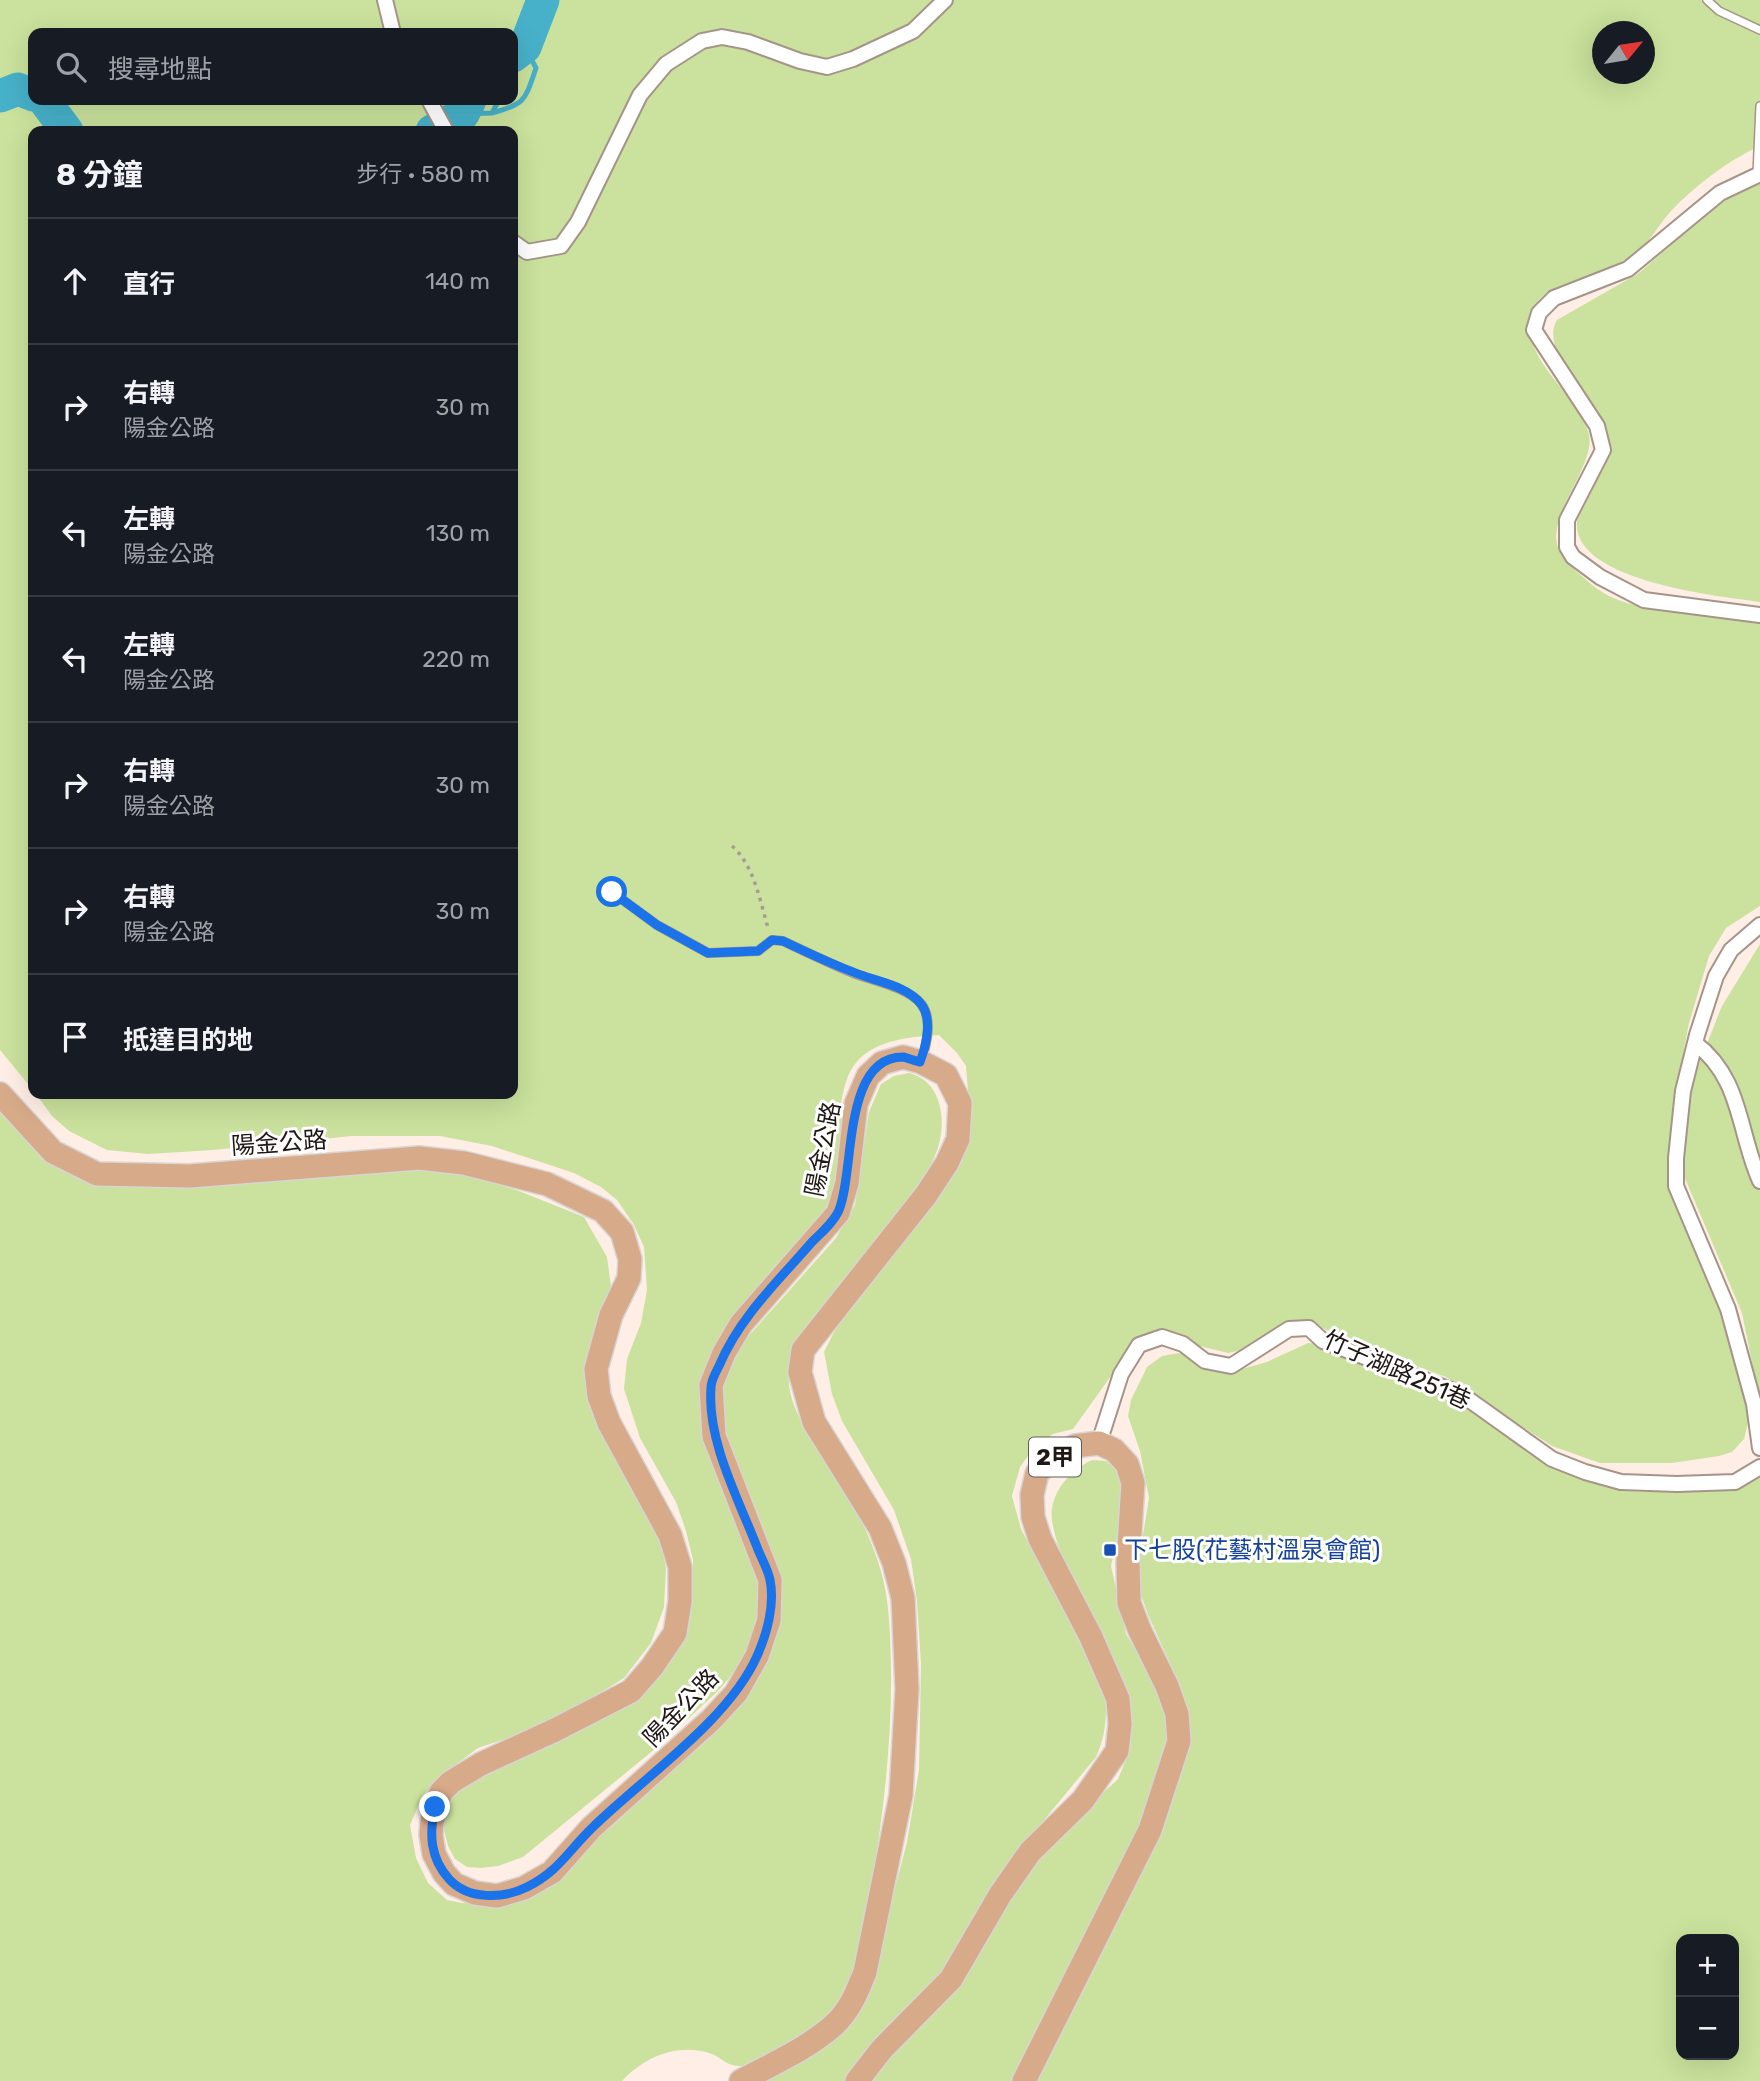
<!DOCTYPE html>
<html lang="zh-TW">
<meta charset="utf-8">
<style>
body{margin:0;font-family:Rubik,"Noto Sans TC",sans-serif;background:#242831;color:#f1f3f6}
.controls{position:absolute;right:21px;bottom:21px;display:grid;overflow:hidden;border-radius:14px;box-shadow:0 7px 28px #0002}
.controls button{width:63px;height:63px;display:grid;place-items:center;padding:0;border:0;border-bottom:2px solid #363941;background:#171b24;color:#f1f3f6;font:35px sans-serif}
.compass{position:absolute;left:1592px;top:21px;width:63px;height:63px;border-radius:50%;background:#171b24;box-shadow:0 7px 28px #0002;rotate:60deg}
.stop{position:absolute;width:21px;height:21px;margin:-16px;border:5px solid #1a73e8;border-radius:50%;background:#fff}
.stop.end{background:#1a73e8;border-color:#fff;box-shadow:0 2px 7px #0008}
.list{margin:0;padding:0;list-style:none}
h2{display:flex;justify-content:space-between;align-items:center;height:91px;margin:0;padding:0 28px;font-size:30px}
h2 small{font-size:23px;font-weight:400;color:#9ea1a6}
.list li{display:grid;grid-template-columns:46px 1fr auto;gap:21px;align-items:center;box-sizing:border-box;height:126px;padding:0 28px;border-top:2px solid #363941}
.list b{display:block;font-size:26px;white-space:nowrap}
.list p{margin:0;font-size:23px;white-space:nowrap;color:#9ea1a6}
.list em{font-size:23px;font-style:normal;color:#9ea1a6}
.icon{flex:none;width:38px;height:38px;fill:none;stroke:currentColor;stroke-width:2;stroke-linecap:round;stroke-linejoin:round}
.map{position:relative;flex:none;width:1760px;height:2081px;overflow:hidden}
.search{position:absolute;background:#171b24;box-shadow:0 7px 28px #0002;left:28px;top:28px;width:490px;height:77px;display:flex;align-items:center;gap:18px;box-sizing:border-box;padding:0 24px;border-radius:14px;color:#9ea1a6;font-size:26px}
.panel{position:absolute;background:#171b24;box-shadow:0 7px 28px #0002;left:28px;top:126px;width:490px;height:973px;border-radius:14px}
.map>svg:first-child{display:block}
</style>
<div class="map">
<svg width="1760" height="2081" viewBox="0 0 1760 2081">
<rect width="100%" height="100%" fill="#ffeee5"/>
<!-- green -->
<path fill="#cae29d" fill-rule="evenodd" d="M0 0H1760V146C1727 161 1696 185 1671 211 1660 223 1652 238 1641 249 1634 255 1623 261 1614 266 1585 284 1532 280 1530 325 1528 365 1580 397 1589 435 1594 456 1568 493 1561 514 1552 540 1555 551 1575 570 1585 579 1597 590 1609 596 1651 616 1714 611 1760 621V906L1726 928 1709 956 1689 1023 1680 1070 1670 1136 1669 1183 1717 1301 1742 1386 1749 1419 1744 1439 1732 1452 1719 1456 1672 1463H1600L1552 1446 1446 1377 1348 1341 1307 1320H1293L1247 1349 1228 1353 1196 1345 1173 1332 1152 1333 1138 1339 1126 1350 1116 1369 1073 1429 1053 1434 1033 1449 1020 1467 1012 1496 1021 1529 1105 1692C1107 1716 1106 1735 1096 1757L1011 1860 956 1956 847 2081H757L815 2047 877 1957 907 1842 919 1770 921 1664 917 1601 911 1559 894 1510 842 1421 832 1394 824 1352 834 1332 869 1279 962 1162 971 1130 966 1066 957 1053 939 1035C908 1037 868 1040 851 1070 844 1082 842 1100 839 1113 849 1133 838 1177 832 1199L704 1376 762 1588 761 1612 752 1641 740 1665 719 1690 661 1744 523 1857 498 1866 481 1868 467 1867 455 1859 448 1846 443 1826 448 1800 468 1779 592 1717 681 1635 689 1616 693 1600V1560L686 1531 676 1502 640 1438 624 1389 627 1359 641 1323 647 1290 644 1247 634 1225 617 1200 601 1187 574 1173 492 1146 440 1136H352L213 1150 148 1154 107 1150 69 1131 52 1116 36 1094H513V131H33V1090L0 1050ZM1602 32H1644V74H1602ZM33 33H513V100H33Z
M1760 181V602C1718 596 1571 581 1577 521 1587 499 1612 459 1607 434 1601 400 1537 353 1557 320L1639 273 1727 195Z
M1760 944V1402L1742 1313 1684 1176V1143L1691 1089 1698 1066 1722 1006Z
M909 1073C945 1082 948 1128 934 1158 919 1191 896 1218 874 1247 848 1281 822 1315 796 1349 768 1399 826 1453 849 1495 860 1517 873 1544 880 1568 890 1601 890 1633 891 1667 892 1739 884 1806 873 1878 866 1917 862 1965 841 2000 820 2035 777 2049 742 2066 726 2066 725 2060 712 2054 679 2042 644 2057 622 2081H0V1111L38 1153 75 1176 122 1187 401 1169 452 1170 519 1191 584 1217 607 1257 612 1293 604 1309 584 1370 591 1399 661 1540 666 1569 664 1607 651 1643 624 1678 582 1704 535 1729 478 1748 439 1777 422 1797 410 1825 416 1858 428 1883 447 1900 462 1903 491 1904 519 1898 746 1692 770 1559 728 1440 721 1409V1387L728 1367 746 1339 836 1238 855 1205 869 1112 881 1084 894 1076Z
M1308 1343 1320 1344C1361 1360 1409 1375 1448 1396 1467 1406 1483 1420 1501 1432 1541 1457 1583 1484 1631 1491 1650 1493 1671 1491 1690 1491 1715 1490 1741 1491 1760 1474V2081H1036L1082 1994 1142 1870 1186 1712 1179 1683 1149 1617 1138 1587 1139 1560 1149 1498 1140 1451 1128 1416 1131 1400 1147 1367 1162 1356 1179 1353 1190 1356 1218 1370 1242 1369 1267 1362ZM1681 1939H1734V2055H1681Z
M1092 1460 1106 1461 1115 1469 1120 1484 1121 1522 1111 1566 1126 1634 1156 1683 1166 1708 1169 1730 1166 1752 1140 1824 1014 2081H864L1033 1859 1118 1779 1130 1750 1132 1722 1129 1698C1122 1682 1115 1665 1107 1649 1092 1617 1047 1541 1052 1508 1056 1486 1073 1469 1092 1460Z"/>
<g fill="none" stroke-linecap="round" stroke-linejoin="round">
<!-- stream -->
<path stroke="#47b1c9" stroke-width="5" d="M513 75 525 47
M492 113C526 104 525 100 536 68L525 47
M463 114 492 113 499 100"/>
<!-- river -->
<path stroke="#47b1c9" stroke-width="33" d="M513 56 525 47 543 0
M0 96 18 89 33 95
M44 100 67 131
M432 131 463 114 470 100"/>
<!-- service casing -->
<g stroke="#a69489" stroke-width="10">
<path id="service" d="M1707 0 1719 11 1760 30
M1757 174 1760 106
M612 892 657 925 708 953 758 951 772 940 783 941C806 952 829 963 853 973 872 980 910 988 922 1005 932 1019 927 1043 922 1058"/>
</g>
<!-- minor casing -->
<g stroke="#a69489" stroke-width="18">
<path id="minor" d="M385 0 393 33
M429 100 446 131
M1760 174 1720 193 1628 269 1554 298 1539 313 1534 330 1597 426 1603 450 1567 520V547L1573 557 1600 577 1644 600 1760 615
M513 242 527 252 561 246 578 222 640 95 666 64 702 41 722 37 748 42 800 61 827 67 853 59 913 31 945 0
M1760 925 1731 950 1716 976 1697 1035 1683 1091 1676 1158V1186L1728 1309 1754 1404 1760 1448
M1695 1043C1742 1078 1738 1132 1760 1181
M1099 1443 1121 1374 1139 1345 1162 1337 1183 1344 1205 1361 1231 1366 1289 1329 1309 1328 1323 1341 1461 1394 1552 1459 1585 1472 1621 1482 1677 1484 1735 1482 1760 1467"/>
</g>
<!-- primary casing -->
<g stroke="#d7d5d5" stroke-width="26">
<path id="primary" d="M0 1094 53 1152 97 1174 190 1176 419 1158 464 1163 547 1184 603 1211 622 1232 630 1259 629 1278 611 1315 596 1369 599 1396 609 1423 670 1535 680 1567V1601L675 1633 652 1667 631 1691 555 1730 481 1764 451 1782 441 1792 432 1822 431 1835 434 1854 444 1873 454 1884 475 1893 497 1896 524 1888 552 1872 591 1828 711 1720 736 1693 757 1656 769 1620 770 1580 714 1436 711 1385 724 1353 741 1324 838 1213 847 1183 856 1104 868 1076 882 1063 903 1057 921 1062 946 1075 960 1103 958 1139 947 1163 926 1195 803 1350 800 1372 814 1422 880 1528 894 1563 903 1598 907 1689 901 1795 865 1972C858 1990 850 2010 835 2024 809 2048 772 2064 741 2081
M857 2081 882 2049 951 1979 1000 1895 1030 1852 1083 1800 1117 1751 1120 1724 1118 1699 1091 1637 1040 1539 1033 1517 1032 1495 1037 1473 1056 1456 1075 1446 1099 1443 1114 1450 1127 1464 1133 1483 1128 1563 1129 1603 1140 1631 1167 1686 1177 1714 1179 1741 1150 1830 1024 2081"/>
</g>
<!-- path -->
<path stroke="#a89b93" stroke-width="3.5" stroke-dasharray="3.5 5" stroke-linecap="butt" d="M732 846C754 865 760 901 768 928"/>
<!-- service -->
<use href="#service" stroke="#fff" stroke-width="7"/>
<!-- minor -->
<use href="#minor" stroke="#fff" stroke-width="14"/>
<!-- primary -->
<use href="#primary" stroke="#d7aa89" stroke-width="23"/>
</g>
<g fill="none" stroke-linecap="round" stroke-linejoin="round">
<!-- route -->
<path stroke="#1a73e8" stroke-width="9" d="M435 1807C429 1834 430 1858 449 1879 468 1900 503 1899 527 1887 559 1871 568 1851 593 1827 643 1778 729 1720 757 1656 767 1634 775 1604 770 1580 768 1569 761 1558 757 1547 738 1498 707 1441 711 1388 711 1380 716 1372 719 1366 739 1318 778 1281 812 1242 821 1233 834 1222 839 1210 855 1172 842 1057 903 1057 908 1058 915 1061 920 1062 926 1046 933 1019 921 1004 907 985 873 981 853 972 829 963 806 952 783 941L772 940 758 951 708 953 657 925 612 892"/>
</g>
<!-- markers -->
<rect fill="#1a4fb4" stroke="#fff" stroke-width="2.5" x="1103" y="1543" width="14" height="14" rx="3.5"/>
<g text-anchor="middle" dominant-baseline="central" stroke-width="6" stroke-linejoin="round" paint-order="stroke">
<!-- shield labels -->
<rect fill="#fff" stroke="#625d5a" stroke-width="2" x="1029" y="1437.5" width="52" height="39" rx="5"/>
<g font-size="23" font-weight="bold" fill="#1f1814">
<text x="1055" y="1457">2甲</text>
</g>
<!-- street labels -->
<g font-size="24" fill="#1f1814" stroke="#fff">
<text transform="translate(279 1143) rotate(-4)">陽金公路</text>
<text transform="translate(823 1149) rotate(-79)">陽金公路</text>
<text transform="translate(1397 1370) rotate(24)">竹子湖路251巷</text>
<text transform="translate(681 1708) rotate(-46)">陽金公路</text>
</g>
<!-- transit labels -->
<g font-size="24" fill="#164399" stroke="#fff" text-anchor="start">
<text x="1124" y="1550">下七股(花藝村溫泉會館)</text>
</g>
</g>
</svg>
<div class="controls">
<button>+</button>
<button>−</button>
</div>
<svg class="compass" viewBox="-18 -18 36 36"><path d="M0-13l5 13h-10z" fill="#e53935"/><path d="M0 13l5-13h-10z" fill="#9ea1a6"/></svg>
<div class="stop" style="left:612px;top:892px"></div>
<div class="stop end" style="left:435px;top:1807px"></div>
<div class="search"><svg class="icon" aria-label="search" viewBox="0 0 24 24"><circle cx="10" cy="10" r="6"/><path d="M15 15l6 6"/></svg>搜尋地點</div>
<section class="panel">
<h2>8 分鐘<small>步行 · 580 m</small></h2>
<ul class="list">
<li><svg class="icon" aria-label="ahead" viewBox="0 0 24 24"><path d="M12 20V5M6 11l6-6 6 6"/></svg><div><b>直行</b></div><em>140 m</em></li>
<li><svg class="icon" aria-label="right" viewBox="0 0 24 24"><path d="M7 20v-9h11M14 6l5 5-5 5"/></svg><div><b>右轉</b><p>陽金公路</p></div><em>30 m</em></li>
<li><svg class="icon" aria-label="left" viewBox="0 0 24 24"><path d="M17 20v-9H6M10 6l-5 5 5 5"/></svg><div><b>左轉</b><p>陽金公路</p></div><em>130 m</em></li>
<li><svg class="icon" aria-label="left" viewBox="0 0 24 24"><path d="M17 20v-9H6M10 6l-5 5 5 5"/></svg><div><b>左轉</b><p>陽金公路</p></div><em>220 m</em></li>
<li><svg class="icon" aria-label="right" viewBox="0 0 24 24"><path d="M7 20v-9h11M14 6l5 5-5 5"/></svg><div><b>右轉</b><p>陽金公路</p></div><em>30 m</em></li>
<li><svg class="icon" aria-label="right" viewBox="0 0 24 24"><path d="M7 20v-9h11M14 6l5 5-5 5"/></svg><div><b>右轉</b><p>陽金公路</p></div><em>30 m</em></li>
<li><svg class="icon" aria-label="arrive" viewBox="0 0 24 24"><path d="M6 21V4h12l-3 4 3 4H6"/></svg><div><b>抵達目的地</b></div></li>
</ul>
</section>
</div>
